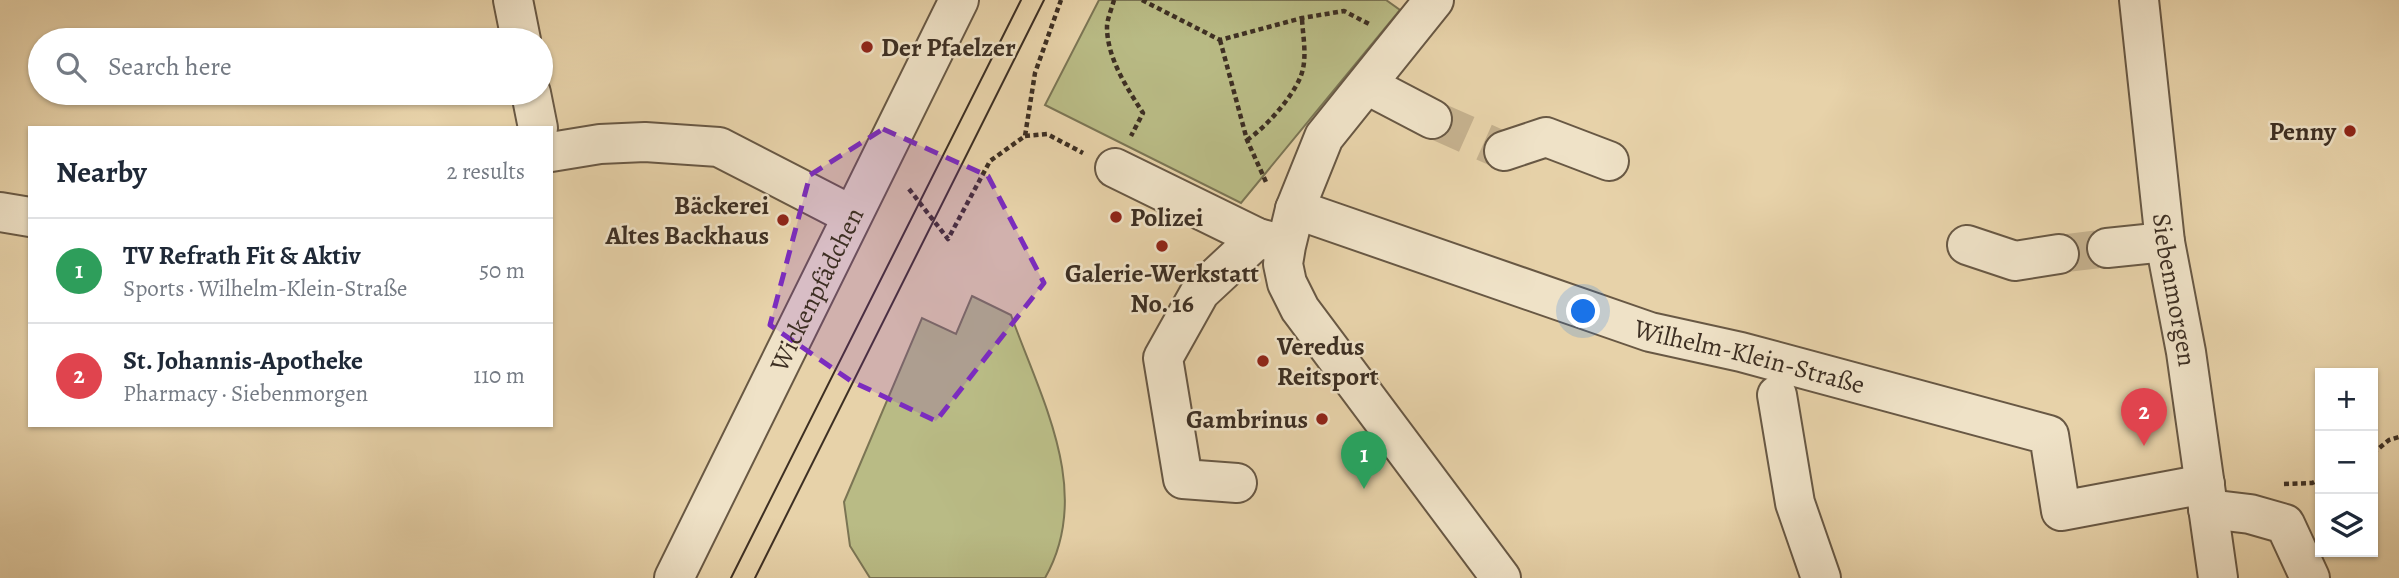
<!DOCTYPE html>
<meta charset="utf-8">
<style>
body{margin:0;font-family:Alegreya,serif;background:#f2f2f3;color:#1f2937}
.controls{position:absolute;right:21px;bottom:21px;display:grid;overflow:hidden;border-radius:0px;box-shadow:0 2px 5px #0004}
.controls button{width:63px;height:63px;display:grid;place-items:center;padding:0;border:0;border-bottom:2px solid #e0e1e3;background:#fff;color:#1f2937;font:35px sans-serif}
.you{position:absolute;left:1584px;top:312px;width:24px;height:24px;margin:-18px;border:5px solid #fff;border-radius:50%;background:#1a73e8;box-shadow:0 0 0 10px #1a73e833}
.badge{display:grid;place-items:center;width:46px;height:46px;border-radius:50%;background:#0b8043;color:#fff;font-size:23px;font-weight:700}
.pin{position:absolute;translate:-50% -58px;filter:drop-shadow(0 2px 4px #0008)}
.pin::after{content:'';position:absolute;top:37px;width:24px;height:21px;background:inherit;clip-path:polygon(0 0,100% 0,50% 100%)}
.list{margin:0;padding:0;list-style:none}
h2{display:flex;justify-content:space-between;align-items:center;height:91px;margin:0;padding:0 28px;font-size:30px}
h2 small{font-size:23px;font-weight:400;color:#747a83}
.list li{display:grid;grid-template-columns:46px 1fr auto;gap:21px;align-items:center;box-sizing:border-box;height:105px;padding:0 28px;border-top:2px solid #e0e1e3}
.list b{display:block;font-size:26px;white-space:nowrap}
.list p{margin:0;font-size:23px;white-space:nowrap;color:#747a83}
.list em{font-size:23px;font-style:normal;color:#747a83}
.icon{flex:none;width:38px;height:38px;fill:none;stroke:currentColor;stroke-width:2;stroke-linecap:round;stroke-linejoin:round}
.map{position:relative;flex:none;width:2399px;height:578px;overflow:hidden}
.search{position:absolute;background:#fff;box-shadow:0 2px 5px #0004;left:28px;top:28px;width:525px;height:77px;display:flex;align-items:center;gap:18px;box-sizing:border-box;padding:0 24px;border-radius:38px;color:#747a83;font-size:26px}
.panel{position:absolute;background:#fff;box-shadow:0 2px 5px #0004;left:28px;top:126px;width:525px;height:301px;border-radius:0px}
.map>svg:first-child{display:block}
</style>
<div class="map">
<svg width="2399" height="578" viewBox="0 0 2399 578">
<rect width="100%" height="100%" fill="#e7d2a9"/>
<filter id="stains"><feTurbulence type="fractalNoise" baseFrequency=".00286" numOctaves="4"/><feColorMatrix values="0 0 0 0 .2 0 0 0 0 .09 0 0 0 0 .02 0 0 0 .5 -.17"/></filter>
<radialGradient id="worn" r=".72"><stop offset=".6" stop-color="#630" stop-opacity="0"/><stop offset="1" stop-color="#630" stop-opacity=".3"/></radialGradient>
<!-- green -->
<path fill="#b9bb85" stroke="#7b7554" stroke-width="2" d="M1099 0H1386L1400 10 1241 203 1045 105Z
M972 296 1011 315C1041 399 1094 492 1045 578H870L850 546 844 502 922 318 956 334Z"/>
<g fill="none" stroke-linecap="round" stroke-linejoin="round">
<!-- minor-tunnel -->
<path stroke="#c5b18e" stroke-width="38" stroke-dasharray="38 19" stroke-linecap="butt" d="M1432 119 1504 151
M2059 254 2107 248"/>
<!-- minor casing -->
<g stroke="#685844" stroke-width="42">
<g id="minor">
<path d="M513 0 521 40"/>
<path d="M1434 0 1324 137 1295 209 1286 246 1283 264 1287 283 1300 309 1501 578"/>
<path id="s1" d="M2139 0 2165 242 2186 352 2218 578"/>
<path d="M1367 85 1432 119"/>
<path d="M531 93 538 128"/>
<path d="M1504 151 1546 137 1609 161"/>
<path d="M551 152 600 144 645 142 719 147 851 215"/>
<path d="M1115 168 1258 238 1280 244"/>
<path id="s2" d="M1295 209 1650 332 1741 352 2049 435 2061 511 2205 484"/>
<path d="M0 212 30 217"/>
<path d="M1967 245 2015 261 2059 254"/>
<path d="M2107 248 2165 242"/>
<path d="M1777 395 1795 503 1821 578"/>
<path d="M1237 483 1183 479 1163 358 1200 292 1258 238"/>
<path d="M2208 509 2250 514 2285 524 2310 578"/>
<path id="s3" d="M674 578 959 0"/>
</g>
</g>
<!-- path -->
<path stroke="#3d2f23" stroke-width="4.5" stroke-dasharray="5 3.5" stroke-linecap="butt" d="M1114 0C1112 8 1107 19 1107 27 1107 58 1127 88 1143 113L1131 136
M1142 0 1220 40 1302 18 1344 11 1369 24
M1220 40 1247 140 1266 182
M1025 136 1047 134 1083 153
M1247 140C1265 128 1291 99 1300 78 1308 60 1303 38 1302 19
M909 189 948 239 990 161 1025 136 1035 73 1061 0
M2373 453 2389 440 2399 437
M2284 484 2312 483 2320 479"/>
<!-- minor -->
<use href="#minor" stroke="#efe2c7" stroke-width="38"/>
<!-- tram -->
<path stroke="#3d2f23" stroke-width="2" d="M731 578 1021 0
M755 578 1044 0"/>
</g>
<!-- marked area -->
<path fill="#7b2cbf" fill-opacity="0.2" stroke="#7b2cbf" stroke-width="5" stroke-dasharray="14 9" stroke-linejoin="round" d="M883 129 988 176 1044 283 936 421 851 381 770 325 810 175Z"/>
<!-- markers -->
<g fill="#8f2418" stroke="#efe2c7" stroke-width="2.5">
<circle cx="867" cy="47" r="7"/>
<circle cx="2350" cy="131" r="7"/>
<circle cx="1116" cy="217" r="7"/>
<circle cx="783" cy="220" r="7"/>
<circle cx="1162" cy="246" r="7"/>
<circle cx="1263" cy="361" r="7"/>
<circle cx="1322" cy="419" r="7"/>
</g>
<g text-anchor="middle" dominant-baseline="central" stroke-width="5" stroke-linejoin="round" paint-order="stroke">
<!-- poi labels -->
<g font-size="26" font-weight="bold" fill="#3d2f23" stroke="#efe2c7" text-anchor="start">
<text x="881" y="47">Der Pfaelzer</text>
<text x="2336" y="131" text-anchor="end">Penny</text>
<text x="769" y="205" text-anchor="end">Bäckerei<tspan x="769" dy="30">Altes Backhaus</tspan></text>
<text x="1130" y="217">Polizei</text>
<text x="1162" y="273" text-anchor="middle">Galerie-Werkstatt<tspan x="1162" dy="30">No. 16</tspan></text>
<text x="1277" y="346">Veredus<tspan x="1277" dy="30">Reitsport</tspan></text>
<text x="1308" y="419" text-anchor="end">Gambrinus</text>
</g>
<!-- street labels -->
<g font-size="26" fill="#3d2f23" stroke="#efe2c7">
<text stroke="none"><textPath href="#s3" startOffset="322">Wickenpfädchen</textPath></text>
<text stroke="none"><textPath href="#s1" startOffset="292">Siebenmorgen</textPath></text>
<text stroke="none"><textPath href="#s2" startOffset="478">Wilhelm-Klein-Straße</textPath></text>
</g>
</g>
<rect width="100%" height="100%" filter="url(#stains)"/>
<rect width="100%" height="100%" fill="url(#worn)"/>
</svg>
<div class="controls">
<button>+</button>
<button>−</button>
<button><svg class="icon" aria-label="layers" viewBox="0 0 24 24"><path d="M12 4l9 5-9 5-9-5zM3 14l9 5 9-5"/></svg></button>
</div>
<div class="you"></div>
<div class="pin badge" style="left:1364px;top:489px;background:#2e9e5b">1</div>
<div class="pin badge" style="left:2144px;top:446px;background:#e0444e">2</div>
<div class="search"><svg class="icon" aria-label="search" viewBox="0 0 24 24"><circle cx="10" cy="10" r="6"/><path d="M15 15l6 6"/></svg>Search here</div>
<section class="panel">
<h2>Nearby<small>2 results</small></h2>
<ul class="list">
<li><span class="badge" style="background:#2e9e5b">1</span><div><b>TV Refrath Fit &amp; Aktiv</b><p>Sports · Wilhelm-Klein-Straße</p></div><em>50 m</em></li>
<li><span class="badge" style="background:#e0444e">2</span><div><b>St. Johannis-Apotheke</b><p>Pharmacy · Siebenmorgen</p></div><em>110 m</em></li>
</ul>
</section>
</div>
